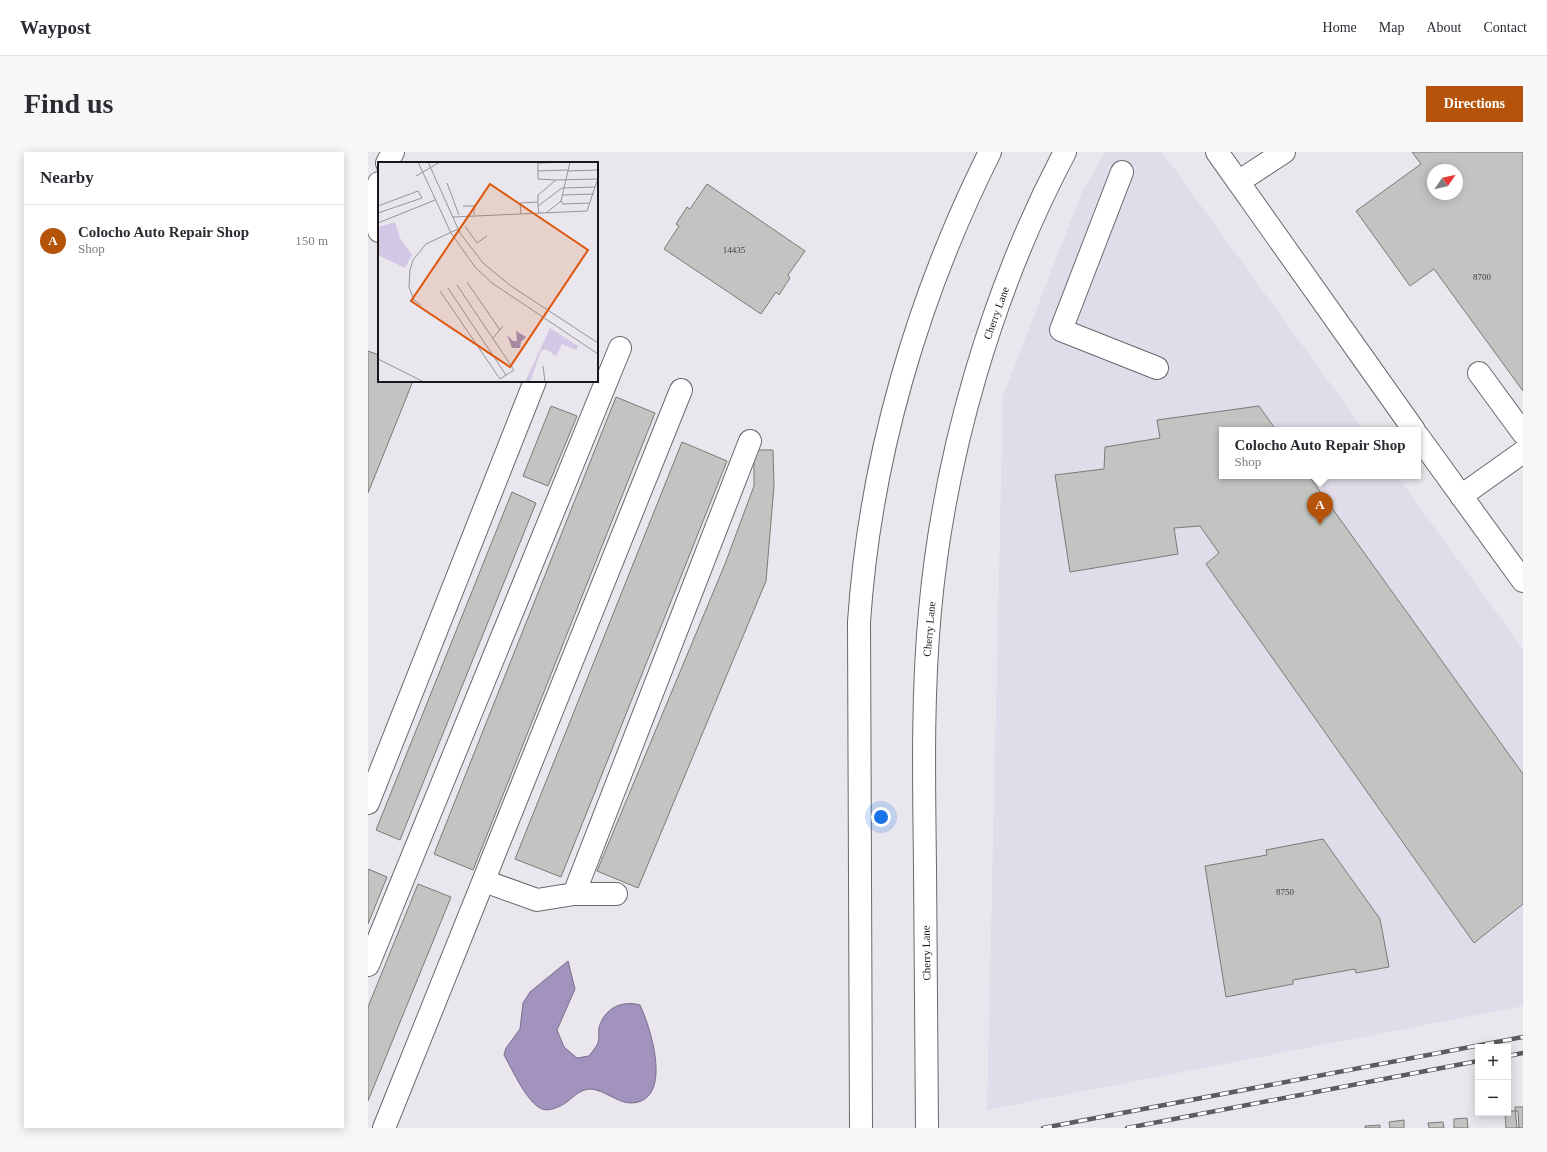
<!DOCTYPE html>
<meta charset="utf-8">
<style>
body{margin:0;font-family:Georgia,serif;background:#f7f7f7;color:#2b2b33}
.controls{position:absolute;right:12px;bottom:12px;display:grid;overflow:hidden;border-radius:0px;box-shadow:0 2px 10px #0003}
.controls button{width:36px;height:36px;display:grid;place-items:center;padding:0;border:0;border-bottom:1px solid #e1e1e2;background:#fff;color:#2b2b33;font:20px sans-serif}
.compass{position:absolute;left:1059px;top:12px;width:36px;height:36px;border-radius:50%;background:#fff;box-shadow:0 2px 10px #0003;rotate:56deg}
.you{position:absolute;left:513px;top:665px;width:14px;height:14px;margin:-10px;border:3px solid #fff;border-radius:50%;background:#1a73e8;box-shadow:0 0 0 6px #1a73e833}
.badge{display:grid;place-items:center;width:26px;height:26px;border-radius:50%;background:#b45309;color:#fff;font-size:13px;font-weight:700}
.pin{position:absolute;translate:-50% -33px;filter:drop-shadow(0 1px 2px #0008)}
.pin::after{content:'';position:absolute;top:21px;width:14px;height:12px;background:inherit;clip-path:polygon(0 0,100% 0,50% 100%)}
.popup{position:absolute;left:851px;top:275px;width:202px;height:52px;box-sizing:border-box;display:grid;place-content:center;border-radius:0px;background:#fff;filter:drop-shadow(0 1px 3px #0005);font-size:13px;white-space:nowrap;color:#7c7c81}
.popup b{font-size:15px;color:#2b2b33}
.popup::after{content:'';position:absolute;left:50%;top:100%;margin-left:-8px;border:8px solid transparent;border-top-color:#fff}
.list{margin:0;padding:0;list-style:none}
h2{display:flex;justify-content:space-between;align-items:center;height:52px;margin:0;padding:0 16px;font-size:17px}
h2 small{font-size:13px;font-weight:400;color:#7c7c81}
.list li{display:grid;grid-template-columns:26px 1fr auto;gap:12px;align-items:center;box-sizing:border-box;height:72px;padding:0 16px;border-top:1px solid #e1e1e2}
.list b{display:block;font-size:15px;white-space:nowrap}
.list p{margin:0;font-size:13px;white-space:nowrap;color:#7c7c81}
.list em{font-size:13px;font-style:normal;color:#7c7c81}
.map{position:relative;flex:none;width:1155px;height:976px;overflow:hidden;border-radius:0px}
header{display:flex;align-items:center;gap:24px;box-sizing:border-box;height:56px;padding:0 20px;background:#fff;border-bottom:1px solid #e1e1e2}
header strong{font-size:19px}
nav{display:flex;gap:22px;margin-inline-start:auto;font-size:14px}
.intro{display:flex;align-items:center;justify-content:space-between;box-sizing:border-box;height:96px;padding:0 24px}
h1{margin:0;font-size:28px}
.button{padding:10px 18px;border-radius:0px;background:#b45309;color:#fff;font-size:14px;font-weight:700}
main{display:flex;gap:24px;padding:0 24px}
aside{flex:1;background:#fff;border-radius:0px;box-shadow:0 2px 10px #0003}
.map>svg:first-child{display:block}
</style>
<header>
<strong>Waypost</strong>
<nav><a>Home</a><a>Map</a><a>About</a><a>Contact</a></nav>
</header>
<div class="intro"><h1>Find us</h1><a class="button">Directions</a></div>
<main>
<aside>
<h2>Nearby<small></small></h2>
<ul class="list">
<li><span class="badge">A</span><div><b>Colocho Auto Repair Shop</b><p>Shop</p></div><em>150 m</em></li>
</ul>
</aside>
<div class="map">
<svg width="1155" height="976" viewBox="0 0 1155 976">
<rect width="100%" height="100%" fill="#e9e7ed"/>
<!-- built -->
<path fill="#e0dce9" d="M738 0H794L996 278H854V324H1029L1155 497V854L619 958 635 244 714 40Z"/>
<!-- water -->
<path fill="#a293be" stroke="#796e8c" d="M200 809 207 837 189 878 196 895 209 906 221 904C224 900 228 895 230 891 232 886 230 880 231 876 236 856 254 848 272 853 283 876 306 950 263 951 250 951 236 938 223 937 213 937 206 944 199 950 193 954 182 960 174 957 159 951 144 917 136 903L138 896 152 877 155 851 162 840Z"/>
<!-- building -->
<path fill="#c1c4c0" stroke="#787b77" fill-rule="evenodd" d="M1044 0H1155V239L1066 117 1042 134 988 59 1053 12ZM1065 18H1089V42H1065Z
M339 32 437 99 420 123 422 126 411 143 408 140 393 162 296 97 311 74 308 72 319 55 322 57Z
M0 199 11 203V229H45L0 341Z
M248 245 287 261 105 718 66 702Z
M183 254 209 264 180 334 155 324Z
M891 254 908 278H854V324H941L1155 622V752L1106 791 838 412 851 401 832 374 806 376 810 402 702 420 687 323 736 317 737 295 792 286 789 268Z
M314 290 359 309 193 725 147 707Z
M386 298H405L406 334 398 429 270 736 229 719 357 412 386 334Z
M144 340 168 351 32 688 8 678Z
M955 687 1012 767 1021 815 988 821 987 817 925 828V832L858 845 837 714 899 703 898 698Z
M0 717 19 725 0 772Z
M50 732 83 745 0 949V855Z
M1147 955H1155V976H1149Z
M1140 959H1150L1151 976H1138L1137 961Z
M1099 966 1100 976H1086V967Z
M1036 968V976H1022L1021 970Z
M1075 970 1076 976H1061L1060 971Z
M1012 973V976H997V974Z"/>
<g fill="none" stroke-linecap="round" stroke-linejoin="round">
<!-- minor casing -->
<g stroke="#6a686d" stroke-width="24">
<path id="minor" d="M849 0 1046 278
M19 11 25 0
M754 20 693 178 789 216
M870 30 916 0
M11 31 6 45 11 79
M1111 221 1155 281
M1050 284 1155 429
M1093 344 1155 300
M0 651 167 229
M116 729 169 748 206 742H248
M206 742 382 289
M0 813 252 196
M16 976 313 238"/>
</g>
<!-- major casing -->
<g stroke="#6a686d" stroke-width="24">
<path id="major" d="M493 976 491 470C502 307 549 146 622 0
M559 976C559 889 558 802 557 715 556 630 554 545 562 459 576 304 624 138 697 0"/>
</g>
<!-- minor -->
<use href="#minor" stroke="#fff" stroke-width="22"/>
<!-- major -->
<use href="#major" stroke="#fff" stroke-width="22"/>
<!-- rail casing -->
<g stroke="#5d5b5f" stroke-width="4.5">
<path id="rail" d="M1140 904 1155 901
M675 976 1155 885
M759 976 1110 909"/>
</g>
<!-- rail -->
<use href="#rail" stroke="#fff" stroke-width="3" stroke-dasharray="9" stroke-linecap="butt"/>
</g>
<g text-anchor="middle" dominant-baseline="central" stroke-width="3.5" stroke-linejoin="round" paint-order="stroke">
<!-- number labels -->
<g font-size="9" fill="#424243">
<text x="366" y="98">14435</text>
<text x="1114" y="125">8700</text>
<text x="917" y="740">8750</text>
</g>
<!-- street labels -->
<g font-size="11" fill="#181719" stroke="#fff">
<text transform="translate(628 161) rotate(-70)">Cherry Lane</text>
<text transform="translate(561 477) rotate(-85)">Cherry Lane</text>
<text transform="translate(558 801) rotate(-91)">Cherry Lane</text>
</g>
</g>
<!-- overview -->
<g transform="translate(10 10)">
<rect width="220" height="220" fill="#e9e7ed"/>
<path d="M17 60 22 76 34 93 27 106 0 93V65ZM172 166 200 184 198 188 184 182 178 194 168 187 163 189 152 220H147Z" fill="#d2c8e5"/>
<path d="M138 169 148 175 143 180 142 186H134L129 173 135 179H139Z" fill="#a293be"/>
<path fill="none" stroke="#959498" stroke-width="1" d="M40 0 73 71 97 105 114 121 220 192M50 0 82 71 105 101 133 124 220 181M160 9V1L192 0M189 9 219 8M38 14 62 0M178 18 160 17V9L189 8M69 21 81 53M184 33 216 32M183 39 185 42 212 41M0 44 40 29 44 36 0 51M85 44H96V53M160 44 184 26 217 25 220 17 178 18 160 33V44L161 51M168 51 183 39 192 0H205M143 52 142 41 160 40M75 55 209 49 217 25M0 61 57 38M87 64 99 81 109 74M89 120 122 168M70 126 128 213M62 129 122 217 136 208 79 123M43 143 36 138 31 125 32 108 35 98 48 82 80 67M115 176 125 164M0 197 46 220M165 204 167 220"/>
<path fill="#de560d" fill-opacity="0.15" stroke="#de560d" stroke-width="2" d="M112 22 210 88 132 205 33 139Z"/>
<rect width="220" height="220" fill="none" stroke="#181719" stroke-width="2"/>
</g>
</svg>
<div class="controls">
<button>+</button>
<button>−</button>
</div>
<svg class="compass" viewBox="-18 -18 36 36"><path d="M0-13l5 13h-10z" fill="#e53935"/><path d="M0 13l5-13h-10z" fill="#7c7c81"/></svg>
<div class="you"></div>
<div class="pin badge" style="left:952px;top:373px">A</div>
<div class="popup"><b>Colocho Auto Repair Shop</b>Shop</div>
</div>
</main>
